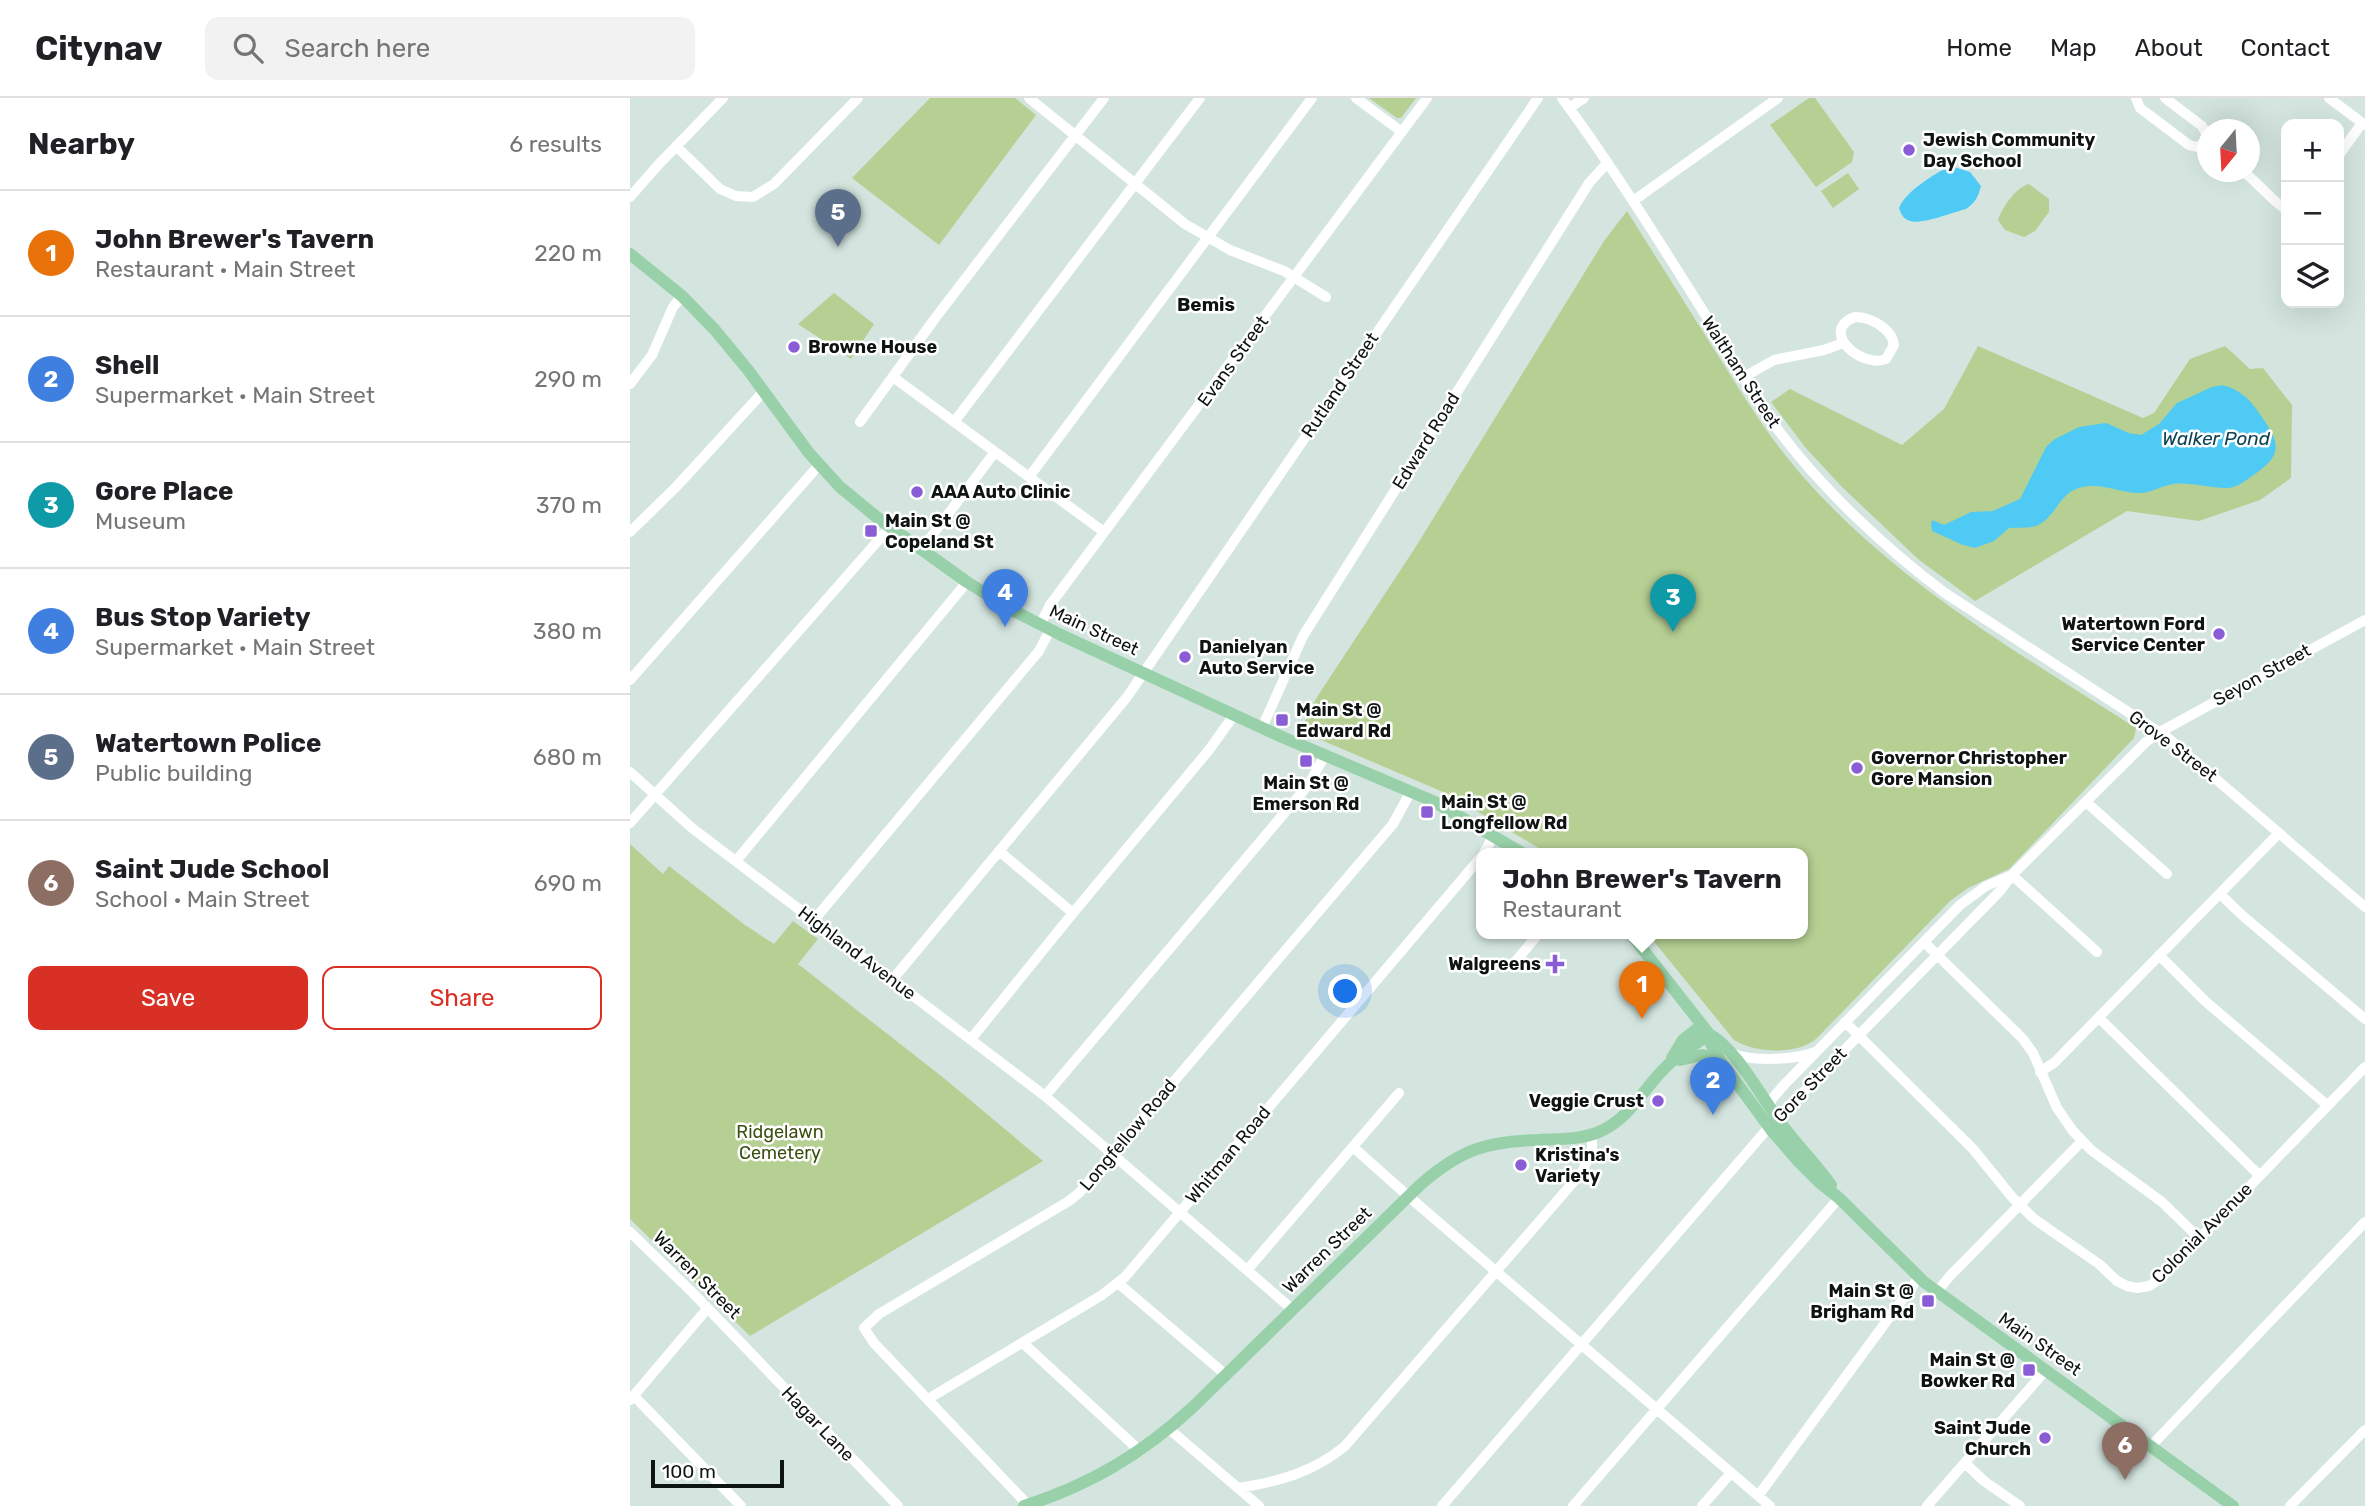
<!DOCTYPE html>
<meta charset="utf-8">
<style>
body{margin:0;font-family:Rubik,sans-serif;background:#f2f2f2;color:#202124}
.controls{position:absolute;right:21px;top:21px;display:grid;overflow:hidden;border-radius:14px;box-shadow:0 7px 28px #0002}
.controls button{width:63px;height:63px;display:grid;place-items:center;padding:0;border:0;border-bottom:2px solid #e0e0e0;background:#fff;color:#202124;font:35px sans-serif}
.compass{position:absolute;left:1567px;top:21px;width:63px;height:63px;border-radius:50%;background:#fff;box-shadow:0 7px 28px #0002;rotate:198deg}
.scale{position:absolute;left:21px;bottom:18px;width:133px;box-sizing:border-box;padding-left:7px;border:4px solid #0e1412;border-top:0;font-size:19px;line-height:24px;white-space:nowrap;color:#0e1412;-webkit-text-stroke:5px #fff;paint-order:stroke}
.you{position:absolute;left:716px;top:894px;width:24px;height:24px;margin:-18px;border:5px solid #fff;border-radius:50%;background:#1a73e8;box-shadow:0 0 0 10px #1a73e833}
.badge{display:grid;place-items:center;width:46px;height:46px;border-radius:50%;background:#d93025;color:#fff;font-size:23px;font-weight:700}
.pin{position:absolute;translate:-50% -58px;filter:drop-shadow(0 2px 4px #0008)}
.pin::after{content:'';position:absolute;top:37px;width:24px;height:21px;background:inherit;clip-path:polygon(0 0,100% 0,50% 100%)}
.popup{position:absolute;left:846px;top:750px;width:332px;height:91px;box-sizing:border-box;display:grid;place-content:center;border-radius:14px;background:#fff;filter:drop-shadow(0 2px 5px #0005);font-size:23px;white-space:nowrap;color:#757577}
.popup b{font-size:26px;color:#202124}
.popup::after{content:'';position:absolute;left:50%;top:100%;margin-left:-14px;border:14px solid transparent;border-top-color:#fff}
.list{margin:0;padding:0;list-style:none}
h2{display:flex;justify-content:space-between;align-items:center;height:91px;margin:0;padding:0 28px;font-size:30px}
h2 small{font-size:23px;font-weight:400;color:#757577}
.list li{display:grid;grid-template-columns:46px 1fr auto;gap:21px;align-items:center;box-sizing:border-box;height:126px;padding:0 28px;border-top:2px solid #e0e0e0}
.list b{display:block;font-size:26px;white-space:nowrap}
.list p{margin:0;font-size:23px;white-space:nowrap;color:#757577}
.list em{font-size:23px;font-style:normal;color:#757577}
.actions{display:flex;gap:14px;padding:21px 28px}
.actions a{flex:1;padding:16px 0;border:2px solid #d93025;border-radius:14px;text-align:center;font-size:24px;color:#d93025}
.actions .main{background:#d93025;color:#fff}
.icon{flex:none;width:38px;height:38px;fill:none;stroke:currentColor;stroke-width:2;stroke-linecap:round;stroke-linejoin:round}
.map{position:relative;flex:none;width:1735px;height:1408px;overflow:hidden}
header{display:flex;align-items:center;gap:42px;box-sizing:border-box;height:98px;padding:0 35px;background:#fff;border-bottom:2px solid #e0e0e0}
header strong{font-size:33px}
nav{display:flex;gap:38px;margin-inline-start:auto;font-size:24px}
.search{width:490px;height:63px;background:#f2f2f2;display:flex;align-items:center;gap:18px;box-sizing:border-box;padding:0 24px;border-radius:14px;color:#757577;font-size:26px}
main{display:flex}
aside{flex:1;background:#fff}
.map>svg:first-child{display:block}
</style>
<header>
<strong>Citynav</strong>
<div class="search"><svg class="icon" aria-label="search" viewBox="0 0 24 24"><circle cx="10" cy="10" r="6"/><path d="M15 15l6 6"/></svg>Search here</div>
<nav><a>Home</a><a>Map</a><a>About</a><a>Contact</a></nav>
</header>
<main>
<aside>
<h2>Nearby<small>6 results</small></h2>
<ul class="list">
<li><span class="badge" style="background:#e8710a">1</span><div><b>John Brewer's Tavern</b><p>Restaurant · Main Street</p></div><em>220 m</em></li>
<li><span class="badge" style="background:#3f7fe0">2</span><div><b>Shell</b><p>Supermarket · Main Street</p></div><em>290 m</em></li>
<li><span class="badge" style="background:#0f9aa8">3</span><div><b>Gore Place</b><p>Museum</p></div><em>370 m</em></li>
<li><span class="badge" style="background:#3f7fe0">4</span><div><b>Bus Stop Variety</b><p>Supermarket · Main Street</p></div><em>380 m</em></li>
<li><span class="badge" style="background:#5c6f8a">5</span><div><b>Watertown Police</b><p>Public building</p></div><em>680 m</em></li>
<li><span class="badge" style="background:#8d6e63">6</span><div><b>Saint Jude School</b><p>School · Main Street</p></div><em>690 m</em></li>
</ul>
<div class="actions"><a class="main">Save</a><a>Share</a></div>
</aside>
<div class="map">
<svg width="1735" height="1408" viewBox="0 0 1735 1408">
<rect width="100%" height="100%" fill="#d4e5e0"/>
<!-- green -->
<path fill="#b6cf93" d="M300 0H385L406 17 309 147 222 80Z
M739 0H786L771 20H767Z
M1179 0H1185L1224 54 1222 64 1186 89 1140 27Z
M1218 75 1229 91 1203 110 1191 93Z
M1399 86 1419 101V114L1405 133 1394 139 1375 132 1368 122C1372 110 1386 89 1399 86Z
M997 113C1027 161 1057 208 1087 256 1113 297 1138 338 1169 374 1263 483 1387 554 1506 630L1504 640 1379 771 1338 790 1320 803 1188 939C1169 958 1125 955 1104 942L1017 835H1173V755H917L818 696 670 633 687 599 785 450 974 143Z
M204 195 244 226 221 261 168 226Z
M1348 248 1513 320 1524 315 1560 261 1595 248 1620 271 1633 270 1662 307 1661 380 1630 402 1569 423 1497 413 1345 503 1288 461 1211 388 1175 349 1141 304 1160 291 1272 347 1314 311Z
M0 746 33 776 39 768 115 827 144 846 163 823 188 841 168 866 315 981 413 1063 120 1238 0 1121Z"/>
<!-- water -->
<path fill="#4fcaf5" d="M1321 68 1340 74 1351 88C1348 99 1346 104 1336 111 1324 114 1291 127 1280 123 1273 121 1271 116 1269 110 1275 94 1305 75 1321 68Z
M1592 287C1609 291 1620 301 1629 315 1649 343 1655 355 1625 376 1616 382 1608 390 1596 390 1579 390 1561 384 1543 386 1530 388 1520 396 1507 395 1487 394 1470 384 1449 390 1429 395 1425 421 1406 428 1397 431 1388 429 1379 430L1364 443 1345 450 1333 447 1302 433 1301 426 1302 422 1314 427 1341 414 1363 413 1390 401 1416 349 1425 341 1449 329 1476 325 1499 335 1511 337 1529 326 1547 305 1582 289Z"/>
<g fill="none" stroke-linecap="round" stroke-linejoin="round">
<!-- minor -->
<path stroke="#fff" stroke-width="10" d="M399 0 555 126 600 152 654 173 696 199
M726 0 772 34
M932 0C984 71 1031 146 1078 221 1100 257 1121 295 1146 329 1189 388 1256 451 1315 495L1538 640 1735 809
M1506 0 1510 10 1559 47 1567 49 1575 45
M1535 0 1572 28 1577 37 1575 45
M1699 0 1735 27
M939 10 954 0
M46 48 90 91 106 98 123 99 144 86 228 0
M1709 57 1732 25
M1614 74C1626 83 1646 107 1656 111
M0 99 29 66 93 0
M1003 103 1148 0
M1225 219C1241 219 1262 231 1264 247L1256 261C1232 271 1188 233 1225 219Z
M263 279 474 434
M1114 279 1144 262 1194 252 1213 245
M0 286 22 257 43 209 52 198
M230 324 306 219 474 0
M324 324 570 0
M399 379 682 0
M0 434 47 388 134 293
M291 452 365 354
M410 527 420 507 797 0
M0 582 189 367
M632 630 673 538 959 85 977 65
M0 674 62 730 415 998 662 1211
M1456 704 1537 776
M0 725 260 429
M369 753 443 815
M854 755 864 737
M106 763 337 484
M1382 777 1467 854
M1591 797 1613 818 1735 921
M184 822 409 553 420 532
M1294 844 1393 941 1403 955 1427 1010 1443 1033 1461 1052 1532 1104 1569 1140
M1529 857 1575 903 1697 1007
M881 869 909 835
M263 881 497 599 908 0
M1469 920 1629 1077
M1215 924 1343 1051 1382 1099 1403 1120 1469 1166 1487 1183 1497 1188 1507 1190 1519 1188 1531 1180 1735 969
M341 941 443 815 579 652 604 617
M1101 955C1121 964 1165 962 1185 954
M1410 974 1425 964 1649 735
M415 998 679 686 695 657
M1137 1013 1142 1001 1153 988 1330 807 1356 788 1382 777
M723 1049 778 1098 1140 1408
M0 1134 63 1195 268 1408
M618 1171 769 995
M488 1185 596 1277
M1307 1194 1319 1179 1452 1043
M393 1245 510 1353
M4 1298 111 1408
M298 1301 472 1197 495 1179 851 759
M0 1302 77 1211
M538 1330 629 1408
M1521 1348 1735 1124
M1335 1365 1354 1383 1390 1408
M608 1390C648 1384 684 1374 715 1348L952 1074 962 1052V1036
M1128 1398 1289 1179
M398 1407 244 1245 234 1230 249 1216 439 1103 449 1095 763 726 781 693
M812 1408 1139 1029 1370 793 1382 777 1516 644 1530 634 1735 522
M943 1408 1209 1100
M1072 1408 1101 1375
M1297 1408 1416 1272
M1660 1408 1735 1332"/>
<!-- major -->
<path stroke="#98d1a9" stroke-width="12" d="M0 156 52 198 85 232 118 272 179 355 210 389 249 421 337 484 382 512 431 537 652 639 805 704 892 755
M1000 835 1079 936C1105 949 1132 1000 1150 1024 1166 1046 1185 1065 1201 1087
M1079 936 1081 946 1090 962 1142 1033 1169 1064 1189 1084 1209 1100 1294 1184 1603 1408
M1042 960 1053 942 1072 927
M1050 962 1072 957 1090 962
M394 1408C460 1387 512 1356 563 1309L790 1087C829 1053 855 1043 907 1042 928 1041 952 1042 971 1033 1001 1020 1016 986 1040 965 1052 954 1066 946 1079 936"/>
</g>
<!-- markers -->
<g fill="#8a5cd5" stroke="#fff" stroke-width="2.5">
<circle cx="1279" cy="52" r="7"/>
<circle cx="164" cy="249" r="7"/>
<circle cx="287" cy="394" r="7"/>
<rect x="234" y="426" width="14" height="14" rx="3.5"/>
<circle cx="1589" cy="536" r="7"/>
<circle cx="555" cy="559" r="7"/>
<rect x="645" y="615" width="14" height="14" rx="3.5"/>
<rect x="669" y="656" width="14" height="14" rx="3.5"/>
<circle cx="1227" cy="670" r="7"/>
<rect x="790" y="707" width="14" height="14" rx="3.5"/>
<path d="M921.5 855.5h7v7h7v7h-7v7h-7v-7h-7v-7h7z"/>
<circle cx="1028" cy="1003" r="7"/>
<circle cx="891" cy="1067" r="7"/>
<rect x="1291" y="1196" width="14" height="14" rx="3.5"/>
<rect x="1392" y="1265" width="14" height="14" rx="3.5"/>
<circle cx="1415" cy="1340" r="7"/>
</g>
<g text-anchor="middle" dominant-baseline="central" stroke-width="5" stroke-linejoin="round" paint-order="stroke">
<!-- poi labels -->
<g font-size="18" font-weight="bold" fill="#0e1412" stroke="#fff" text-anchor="start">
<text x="1293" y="42">Jewish Community<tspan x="1293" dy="21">Day School</tspan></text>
<text x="178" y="249">Browne House</text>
<text x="301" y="394">AAA Auto Clinic</text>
<text x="255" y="423">Main St @<tspan x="255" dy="21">Copeland St</tspan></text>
<text x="1575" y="526" text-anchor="end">Watertown Ford<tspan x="1575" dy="21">Service Center</tspan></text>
<text x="569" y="549">Danielyan<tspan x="569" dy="21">Auto Service</tspan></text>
<text x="666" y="612">Main St @<tspan x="666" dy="21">Edward Rd</tspan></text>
<text x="1241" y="660">Governor Christopher<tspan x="1241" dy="21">Gore Mansion</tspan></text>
<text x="676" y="685" text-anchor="middle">Main St @<tspan x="676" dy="21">Emerson Rd</tspan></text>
<text x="811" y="704">Main St @<tspan x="811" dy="21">Longfellow Rd</tspan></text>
<text x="911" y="866" text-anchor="end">Walgreens</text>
<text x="1014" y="1003" text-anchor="end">Veggie Crust</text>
<text x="905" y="1057">Kristina's<tspan x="905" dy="21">Variety</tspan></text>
<text x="1284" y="1193" text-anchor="end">Main St @<tspan x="1284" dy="21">Brigham Rd</tspan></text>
<text x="1385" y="1262" text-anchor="end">Main St @<tspan x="1385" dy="21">Bowker Rd</tspan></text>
<text x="1401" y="1330" text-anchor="end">Saint Jude<tspan x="1401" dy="21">Church</tspan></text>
</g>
<!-- street labels -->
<g font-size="18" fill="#0e1412" stroke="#fff">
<text transform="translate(603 263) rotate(-54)">Evans Street</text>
<text transform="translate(1111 274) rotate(57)">Waltham Street</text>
<text transform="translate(710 287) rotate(-56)">Rutland Street</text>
<text transform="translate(796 343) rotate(-58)">Edward Road</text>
<text transform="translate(464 532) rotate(25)">Main Street</text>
<text transform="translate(1632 577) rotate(-29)">Seyon Street</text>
<text transform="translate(1543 648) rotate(37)">Grove Street</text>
<text transform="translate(227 855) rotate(37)">Highland Avenue</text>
<text transform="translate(1180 987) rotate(-46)">Gore Street</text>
<text transform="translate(498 1037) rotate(-50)">Longfellow Road</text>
<text transform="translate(598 1057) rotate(-50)">Whitman Road</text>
<text transform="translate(1572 1135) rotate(-45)">Colonial Avenue</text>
<text transform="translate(697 1152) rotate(-44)">Warren Street</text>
<text transform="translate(67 1177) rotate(45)">Warren Street</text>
<text transform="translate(1410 1246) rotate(35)">Main Street</text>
<text transform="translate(188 1326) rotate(46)">Hagar Lane</text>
</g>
<!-- park labels -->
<g font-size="18" fill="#3a5010" stroke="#fff">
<text x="150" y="1034">Ridgelawn<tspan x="150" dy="21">Cemetery</tspan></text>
</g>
<!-- neighbourhood labels -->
<g font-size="19" font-weight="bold" fill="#0e1412" stroke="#fff">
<text x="576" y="206">Bemis</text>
</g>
<!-- water labels -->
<g font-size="19" font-style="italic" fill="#0e4455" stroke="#fff">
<text x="1586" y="340">Walker Pond</text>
</g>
</g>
</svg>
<div class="controls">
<button>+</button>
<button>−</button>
<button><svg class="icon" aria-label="layers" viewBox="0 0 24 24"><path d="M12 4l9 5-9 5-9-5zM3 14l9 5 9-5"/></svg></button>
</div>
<svg class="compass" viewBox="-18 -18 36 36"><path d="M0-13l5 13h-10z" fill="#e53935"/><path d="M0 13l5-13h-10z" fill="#757577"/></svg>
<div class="scale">100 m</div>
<div class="you"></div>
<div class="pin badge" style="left:1012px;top:921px;background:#e8710a">1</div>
<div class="popup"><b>John Brewer's Tavern</b>Restaurant</div>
<div class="pin badge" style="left:1083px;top:1017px;background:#3f7fe0">2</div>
<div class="pin badge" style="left:1043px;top:534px;background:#0f9aa8">3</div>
<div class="pin badge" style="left:375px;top:529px;background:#3f7fe0">4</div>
<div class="pin badge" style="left:208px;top:149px;background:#5c6f8a">5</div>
<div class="pin badge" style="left:1495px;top:1382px;background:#8d6e63">6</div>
</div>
</main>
